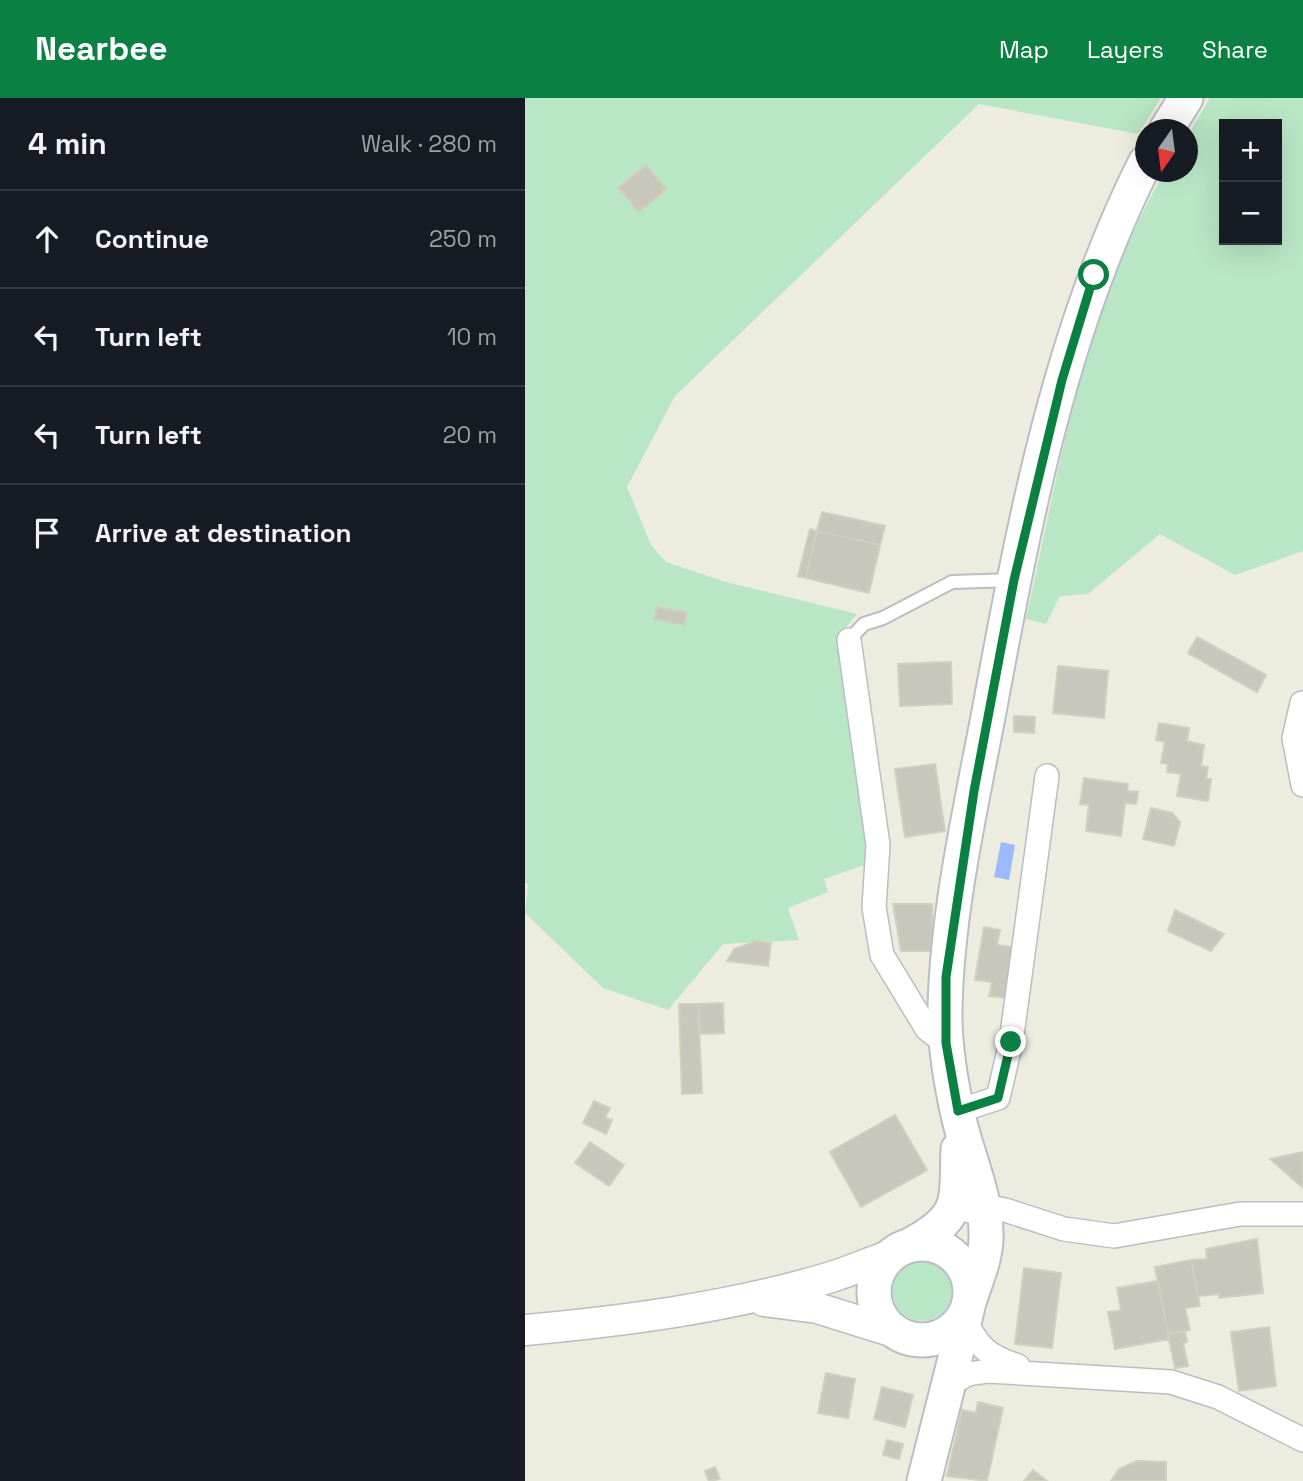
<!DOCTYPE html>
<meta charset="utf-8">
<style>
body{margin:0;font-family:"Space Grotesk",sans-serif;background:#20242c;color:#f1f3f6}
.controls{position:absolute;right:21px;top:21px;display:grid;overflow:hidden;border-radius:0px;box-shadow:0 7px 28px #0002}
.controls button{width:63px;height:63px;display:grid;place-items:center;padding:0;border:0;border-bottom:2px solid #363941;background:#171b24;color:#f1f3f6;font:35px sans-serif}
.compass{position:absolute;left:610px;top:21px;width:63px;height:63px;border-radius:50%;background:#171b24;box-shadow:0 7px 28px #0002;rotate:194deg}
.stop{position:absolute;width:21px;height:21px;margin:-16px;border:5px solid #0b8043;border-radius:50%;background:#fff}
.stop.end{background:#0b8043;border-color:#fff;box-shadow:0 2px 7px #0008}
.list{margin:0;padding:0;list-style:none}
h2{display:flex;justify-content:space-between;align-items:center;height:91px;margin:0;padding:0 28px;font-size:30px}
h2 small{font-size:23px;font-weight:400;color:#9ea1a6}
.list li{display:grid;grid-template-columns:46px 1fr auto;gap:21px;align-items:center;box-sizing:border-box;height:98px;padding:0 28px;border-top:2px solid #363941}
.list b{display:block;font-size:26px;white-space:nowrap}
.list em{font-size:23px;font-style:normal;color:#9ea1a6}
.icon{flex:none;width:38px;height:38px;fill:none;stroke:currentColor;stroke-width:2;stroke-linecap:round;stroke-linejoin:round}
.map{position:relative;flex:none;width:778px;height:1383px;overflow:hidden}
header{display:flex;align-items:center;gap:42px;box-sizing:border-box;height:98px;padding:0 35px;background:#0b8043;color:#fff}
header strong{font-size:33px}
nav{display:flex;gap:38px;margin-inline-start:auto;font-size:24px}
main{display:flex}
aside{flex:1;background:#171b24}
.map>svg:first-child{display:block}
</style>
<header>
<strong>Nearbee</strong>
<nav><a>Map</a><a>Layers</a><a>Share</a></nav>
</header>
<main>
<aside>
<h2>4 min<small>Walk · 280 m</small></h2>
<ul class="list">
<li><svg class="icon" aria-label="ahead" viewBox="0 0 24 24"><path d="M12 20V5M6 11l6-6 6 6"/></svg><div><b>Continue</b></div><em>250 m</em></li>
<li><svg class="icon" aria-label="left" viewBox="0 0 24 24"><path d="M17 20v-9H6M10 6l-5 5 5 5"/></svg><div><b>Turn left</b></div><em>10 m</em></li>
<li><svg class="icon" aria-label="left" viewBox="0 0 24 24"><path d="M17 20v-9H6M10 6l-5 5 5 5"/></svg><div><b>Turn left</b></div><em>20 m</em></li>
<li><svg class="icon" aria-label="arrive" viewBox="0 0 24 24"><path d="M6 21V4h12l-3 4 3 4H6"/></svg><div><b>Arrive at destination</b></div></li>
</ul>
</aside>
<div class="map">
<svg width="778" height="1383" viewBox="0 0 778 1383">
<rect width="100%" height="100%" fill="#ececdf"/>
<!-- green -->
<path fill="#b9e6c5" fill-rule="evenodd" d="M0 0H636L613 36 454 6 150 298 102 389 126 447 141 464 201 484 332 516 314 538 345 765 299 781 303 794 263 810 274 842 198 846 143 912 78 890 0 815 3 786 0 785Z
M685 0H778V453L710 477 635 436 563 496 535 498 521 526 501 521C535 369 559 209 640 74H662L663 37ZM699 26H752V142H699Z
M367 1193a30 30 0 1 1 60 0a30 30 0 1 1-60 0Z"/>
<!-- water -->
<path fill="#9cbaff" d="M476 744 490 747 484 782 469 779Z"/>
<!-- building -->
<path fill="#c7c7bc" stroke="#d1d0bd" stroke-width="2" d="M121 67 141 91 114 114 93 90Z
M297 414 360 428 355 447 292 433Z
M285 431 292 433 281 480 273 478Z
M292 433 355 447 344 495 281 480Z
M132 509 162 514 159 527 129 521Z
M672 539 741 577 732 594 663 555Z
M426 564 427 606 375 608 373 566Z
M533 568 583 573 579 620 528 615Z
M489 618 510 619 509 635 489 634Z
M634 625 664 630 662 643 679 647 676 668 683 669 681 681H686L683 703 652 698 656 676 642 674 643 666 636 665 640 644 631 642Z
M410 666 420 733 380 739 370 671Z
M559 680 603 686 602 693 613 694 611 706 600 705 596 738 561 733 564 707 555 706Z
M626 710 647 715 655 724 649 748 618 741Z
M368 806H407L408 853H376Z
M650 812 699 836 686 853 643 833Z
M459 829 475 832 472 847 488 849 480 900 464 898 467 884 450 882Z
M232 843 246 845 243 868 202 863 209 851Z
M198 905 199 935 175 936 173 906Z
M154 906H173L177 995 157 996Z
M69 1003 85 1010 80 1020 87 1022 81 1036 58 1025Z
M370 1017 402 1072 336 1109 305 1054Z
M65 1044 99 1067 84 1088 50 1065Z
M778 1054V1090L745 1061Z
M732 1141 738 1195 694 1200V1196L673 1198 666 1162 682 1161 681 1151Z
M666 1162 675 1208 660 1210 665 1232 643 1236 630 1169Z
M499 1170 536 1175 527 1250 490 1246Z
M633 1183 644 1241 590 1251 583 1214 596 1212 592 1190Z
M744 1229 751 1288 714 1293 706 1234Z
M660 1233 662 1244 658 1245 663 1268 650 1270 643 1236Z
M301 1275 330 1281 323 1320 293 1315Z
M357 1289 388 1297 380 1329 349 1321Z
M453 1304 478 1310 462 1383 422 1378 437 1312 451 1315Z
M362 1342 378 1346 374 1361 358 1357Z
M612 1363 641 1364V1383H586L594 1371Z
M190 1369 195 1381 184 1383 180 1373Z
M508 1372 522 1383H499Z"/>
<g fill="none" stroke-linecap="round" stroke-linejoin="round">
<!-- service casing -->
<g stroke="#bcbdc4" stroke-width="16">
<path id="service" d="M324 542 339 526 358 520 427 484 488 482"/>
</g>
<!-- minor casing -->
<g stroke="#bcbdc4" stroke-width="26">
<path id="minor" d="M324 542 353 747 349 809 357 857 402 931 420 945
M777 605 769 640 778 687
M433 1013 473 1000 486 944 522 678
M445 1113 459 1108 480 1112 539 1131 589 1138 715 1116H778
M440 1223C454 1250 463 1258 493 1268
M425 1286 443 1276 463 1273 646 1284 693 1299 778 1342"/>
</g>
<!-- tertiary casing -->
<g stroke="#bcbdc4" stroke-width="33">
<path id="tertiary" d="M239 1203 292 1210 369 1234
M0 1232C101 1223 205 1209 303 1180 323 1174 343 1165 364 1158"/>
</g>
<!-- secondary casing -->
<g stroke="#bcbdc6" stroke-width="37">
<path id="secondary" d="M641 32 661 0
M387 1146C438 1118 431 1104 433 1051
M349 1194a48 48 0 1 1 96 0a48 48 0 1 1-96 0Z
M444 1204C451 1182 462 1159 461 1136 461 1096 443 1060 434 1021 426 986 419 947 420 910 422 815 445 713 463 619 498 431 533 237 620 65
M399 1383 442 1213"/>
</g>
<!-- service -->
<use href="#service" stroke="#fff" stroke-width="12"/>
<!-- minor -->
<use href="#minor" stroke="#fff" stroke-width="23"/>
<!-- tertiary -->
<use href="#tertiary" stroke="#fff" stroke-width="30"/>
<!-- secondary -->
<use href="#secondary" stroke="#fff" stroke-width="33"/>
</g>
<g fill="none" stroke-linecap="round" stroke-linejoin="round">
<!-- route -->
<path stroke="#0b8043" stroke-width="9" d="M486 944 473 1000 433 1013 421 945V879L449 693 489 482 537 282 569 177"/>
</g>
</svg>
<div class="controls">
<button>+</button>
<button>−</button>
</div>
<svg class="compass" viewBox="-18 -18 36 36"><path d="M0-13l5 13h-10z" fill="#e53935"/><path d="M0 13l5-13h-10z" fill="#9ea1a6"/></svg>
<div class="stop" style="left:569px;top:177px"></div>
<div class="stop end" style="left:486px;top:944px"></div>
</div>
</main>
